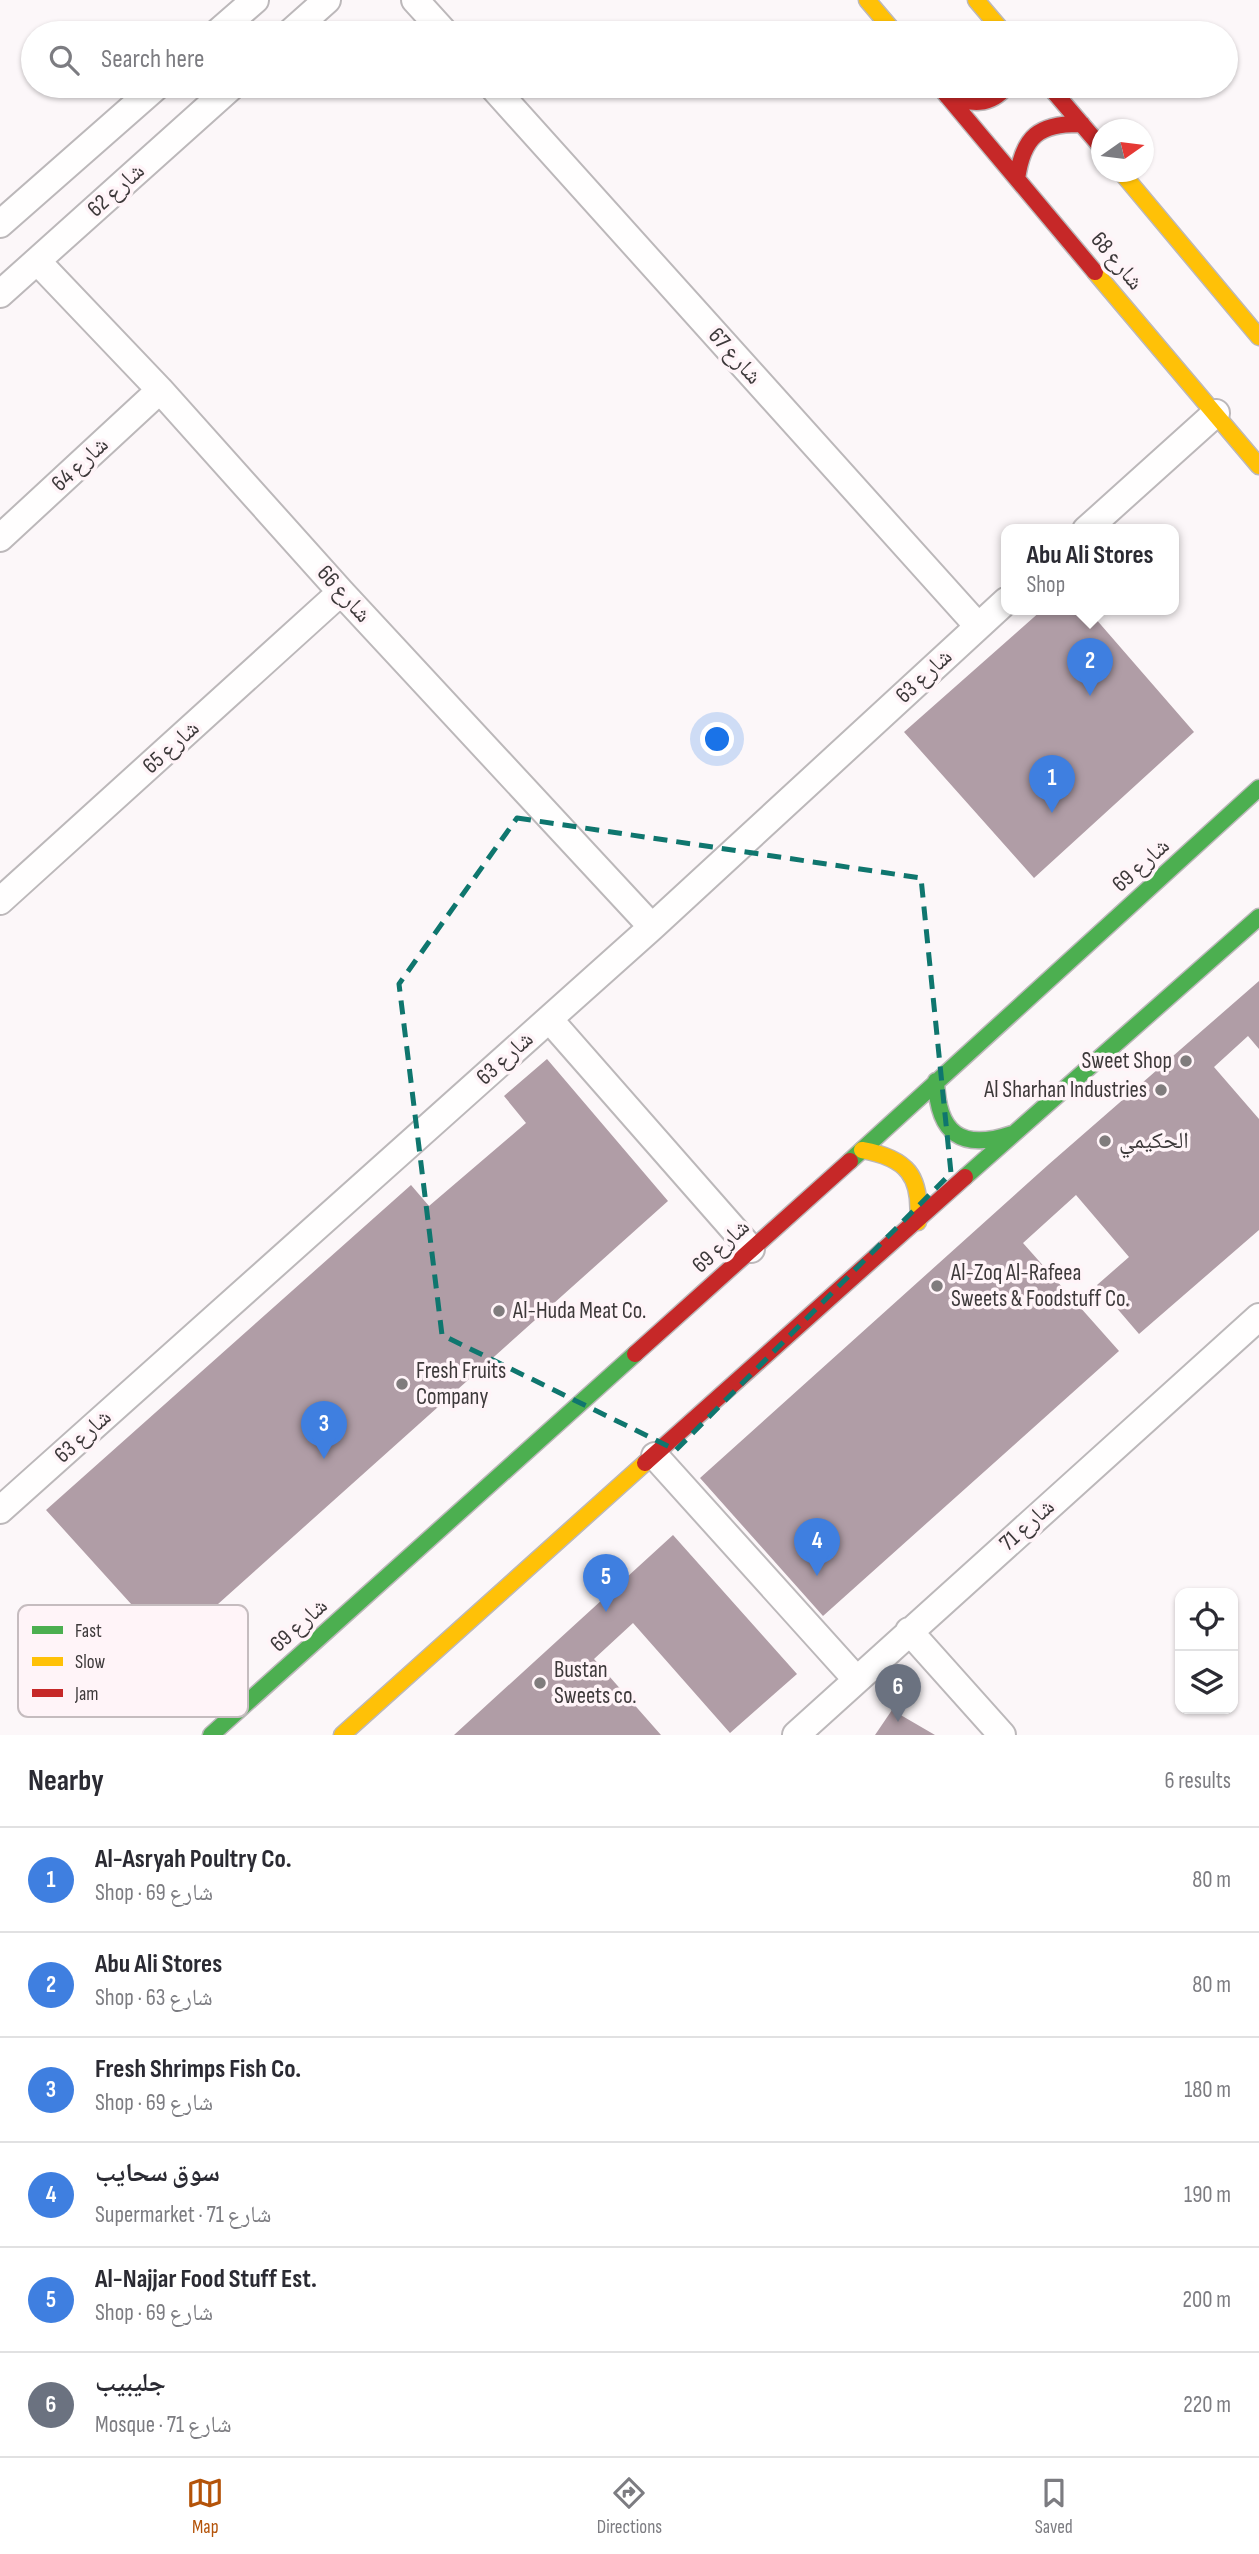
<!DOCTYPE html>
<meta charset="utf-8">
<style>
body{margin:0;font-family:"Sofia Sans Condensed","Noto Naskh Arabic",sans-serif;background:#f7f7f7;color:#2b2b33}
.controls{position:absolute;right:21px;bottom:21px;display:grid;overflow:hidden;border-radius:14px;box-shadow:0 2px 5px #0004}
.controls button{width:63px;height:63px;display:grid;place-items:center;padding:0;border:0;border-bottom:2px solid #e1e1e2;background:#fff;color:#2b2b33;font:35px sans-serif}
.compass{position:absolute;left:1091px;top:119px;width:63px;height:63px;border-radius:50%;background:#fff;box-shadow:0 2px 5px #0004;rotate:76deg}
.you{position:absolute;left:718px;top:740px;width:24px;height:24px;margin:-18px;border:5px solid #fff;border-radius:50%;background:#1a73e8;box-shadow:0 0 0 10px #1a73e833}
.badge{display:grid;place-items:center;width:46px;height:46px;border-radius:50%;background:#b45309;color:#fff;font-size:23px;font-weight:700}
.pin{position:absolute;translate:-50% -58px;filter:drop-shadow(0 2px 4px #0008)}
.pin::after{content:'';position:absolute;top:37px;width:24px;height:21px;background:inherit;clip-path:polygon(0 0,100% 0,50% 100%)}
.popup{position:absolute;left:1001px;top:524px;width:178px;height:91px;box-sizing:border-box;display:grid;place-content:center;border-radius:14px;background:#fff;filter:drop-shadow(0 2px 5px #0005);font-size:23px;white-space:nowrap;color:#7c7c81}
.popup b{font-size:26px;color:#2b2b33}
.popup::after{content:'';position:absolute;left:50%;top:100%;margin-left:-14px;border:14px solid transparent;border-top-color:#fff}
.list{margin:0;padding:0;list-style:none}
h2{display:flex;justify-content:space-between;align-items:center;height:91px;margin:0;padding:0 28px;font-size:30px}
h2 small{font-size:23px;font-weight:400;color:#7c7c81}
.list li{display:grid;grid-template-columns:46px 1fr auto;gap:21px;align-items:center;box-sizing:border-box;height:105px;padding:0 28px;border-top:2px solid #e1e1e2}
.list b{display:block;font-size:26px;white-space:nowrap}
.list p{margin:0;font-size:23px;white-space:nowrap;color:#7c7c81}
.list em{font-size:23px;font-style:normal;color:#7c7c81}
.icon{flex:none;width:38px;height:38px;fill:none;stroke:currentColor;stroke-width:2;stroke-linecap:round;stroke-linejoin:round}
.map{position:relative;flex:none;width:1259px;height:1735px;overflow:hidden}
.search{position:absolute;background:#fff;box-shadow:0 2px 5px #0004;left:21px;right:21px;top:21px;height:77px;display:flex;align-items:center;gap:18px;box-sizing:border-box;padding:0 24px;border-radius:38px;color:#7c7c81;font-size:26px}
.sheet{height:721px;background:#fff}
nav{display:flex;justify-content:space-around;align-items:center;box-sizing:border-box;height:98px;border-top:2px solid #e1e1e2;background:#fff;font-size:19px;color:#7c7c81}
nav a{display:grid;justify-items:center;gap:4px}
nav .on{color:#b45309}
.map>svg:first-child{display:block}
</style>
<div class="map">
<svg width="1259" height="1735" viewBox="0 0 1259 1735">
<rect width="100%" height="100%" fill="#fcf7f9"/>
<!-- building -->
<path fill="#b09da6" d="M1042 610H1088L1194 732 1034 878 904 732Z
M1259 981V1049L1248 1036 1214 1067 1259 1119V1230L1139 1334 1097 1285 1129 1257 1076 1195 1023 1243 1119 1351 823 1616 700 1478 1048 1165Z
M547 1059 668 1201 170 1647 46 1510 411 1185 429 1206 526 1123 504 1096Z
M673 1535 797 1674 730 1733 633 1623 594 1659 661 1735H454Z
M892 1710 935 1735H875Z"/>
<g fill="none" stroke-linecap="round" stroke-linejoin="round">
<!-- street casing -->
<g stroke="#bcb8ba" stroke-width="30">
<path id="street" d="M415 0 445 33
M217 33 255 0
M290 33 327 0
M492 86 978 626
M0 224 157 86
M37 261 160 390 341 592 652 927
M0 294 232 86
M1086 530 1216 413
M0 538 160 390
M0 901 341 592
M549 1019 751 1249
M655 1456 856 1679
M0 1510 652 927 1006 601
M909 1631 1002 1735
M796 1735 1259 1317"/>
</g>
<!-- fast casing -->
<g stroke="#bcb8ba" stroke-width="19">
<path id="fast" d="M936 1081C938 1134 961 1151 1012 1134
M850 1161 1259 788
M965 1177 1259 917
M211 1735 635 1354"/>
</g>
<!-- slow casing -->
<g stroke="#bcb8ba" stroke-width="19">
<path id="slow" d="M867 0 895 33
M976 0 1004 33
M1121 172 1259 337
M1095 272 1259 466
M862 1150C907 1158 922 1176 918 1222
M342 1735 645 1463"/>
</g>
<!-- jam casing -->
<g stroke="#bcb8ba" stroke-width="19">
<path id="jam" d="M939 86 1095 272
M1049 86 1102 148
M947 96C971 104 990 107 1007 86
M1017 179C1023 136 1039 123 1082 124
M635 1354 850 1161
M645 1463 965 1177"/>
</g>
<!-- street -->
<use href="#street" stroke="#fffefe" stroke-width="26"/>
<!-- fast -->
<use href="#fast" stroke="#4caf50" stroke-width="16"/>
<!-- slow -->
<use href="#slow" stroke="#ffc107" stroke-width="16"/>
<!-- jam -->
<use href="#jam" stroke="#c62828" stroke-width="16"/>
</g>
<!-- marked area -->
<path fill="none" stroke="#0f766e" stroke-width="5" stroke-dasharray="14 9" stroke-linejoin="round" d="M517 818 921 878 951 1173 676 1450 442 1335 399 984Z"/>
<!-- markers -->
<g fill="#807c7d" stroke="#fff4f8" stroke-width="2.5">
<circle cx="1186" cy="1061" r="7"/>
<circle cx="1161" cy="1090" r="7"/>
<circle cx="1105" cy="1141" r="7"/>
<circle cx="937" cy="1286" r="7"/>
<circle cx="499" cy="1311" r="7"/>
<circle cx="402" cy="1384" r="7"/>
<circle cx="540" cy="1683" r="7"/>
</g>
<g text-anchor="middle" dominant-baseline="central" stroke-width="7" stroke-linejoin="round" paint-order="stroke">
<!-- street labels -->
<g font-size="23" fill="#3d393a" stroke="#fff4f8">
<text transform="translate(116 190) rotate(-42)">شارع 62</text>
<text transform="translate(1117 261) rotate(50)">شارع 68</text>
<text transform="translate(735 356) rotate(48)">شارع 67</text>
<text transform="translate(80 464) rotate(-43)">شارع 64</text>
<text transform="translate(344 594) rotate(48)">شارع 66</text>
<text transform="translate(924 676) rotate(-43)">شارع 63</text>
<text transform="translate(171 747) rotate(-42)">شارع 65</text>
<text transform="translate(1141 865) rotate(-42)">شارع 69</text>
<text transform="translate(505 1058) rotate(-42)">شارع 63</text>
<text transform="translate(721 1246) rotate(-42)">شارع 69</text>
<text transform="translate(83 1436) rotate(-42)">شارع 63</text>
<text transform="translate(1027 1525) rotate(-42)">شارع 71</text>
<text transform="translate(299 1625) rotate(-42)">شارع 69</text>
</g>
<!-- poi labels -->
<g font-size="23" fill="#3d393a" stroke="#fff4f8" text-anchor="start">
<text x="1172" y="1061" text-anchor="end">Sweet Shop</text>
<text x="1147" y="1090" text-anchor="end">Al Sharhan Industries</text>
<text x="1119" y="1141">الحكيمي</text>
<text x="951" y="1273">Al-Zoq Al-Rafeea<tspan x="951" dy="26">Sweets &amp; Foodstuff Co.</tspan></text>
<text x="513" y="1311">Al-Huda Meat Co.</text>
<text x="416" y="1371">Fresh Fruits<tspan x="416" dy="26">Company</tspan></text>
<text x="554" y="1670">Bustan<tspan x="554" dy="26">Sweets co.</tspan></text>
</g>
</g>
<!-- legend -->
<rect x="18" y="1605" width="230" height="112" rx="10" fill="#fff4f8" stroke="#c5bcbf" stroke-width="2"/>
<rect x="32" y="1626" width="31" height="8" fill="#4caf50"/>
<rect x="32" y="1657" width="31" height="9" fill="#ffc107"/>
<rect x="32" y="1689" width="31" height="8" fill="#c62828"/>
<g font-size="19" fill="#3d393a">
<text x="75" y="1637">Fast</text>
<text x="75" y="1668">Slow</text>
<text x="75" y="1700">Jam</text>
</g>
</svg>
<div class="controls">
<button><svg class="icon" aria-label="locate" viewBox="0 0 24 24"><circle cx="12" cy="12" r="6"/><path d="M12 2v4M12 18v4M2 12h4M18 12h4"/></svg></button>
<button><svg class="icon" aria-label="layers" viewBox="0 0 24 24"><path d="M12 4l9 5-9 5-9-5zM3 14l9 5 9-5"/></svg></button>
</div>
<svg class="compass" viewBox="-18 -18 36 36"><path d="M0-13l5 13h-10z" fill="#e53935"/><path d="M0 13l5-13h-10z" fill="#7c7c81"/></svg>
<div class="you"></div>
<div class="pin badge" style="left:1052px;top:813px;background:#3f7fe0">1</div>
<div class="pin badge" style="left:1090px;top:696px;background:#3f7fe0">2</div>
<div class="popup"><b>Abu Ali Stores</b>Shop</div>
<div class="pin badge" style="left:324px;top:1459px;background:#3f7fe0">3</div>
<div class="pin badge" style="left:817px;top:1576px;background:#3f7fe0">4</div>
<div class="pin badge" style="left:606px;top:1612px;background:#3f7fe0">5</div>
<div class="pin badge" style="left:898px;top:1722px;background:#6b7280">6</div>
<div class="search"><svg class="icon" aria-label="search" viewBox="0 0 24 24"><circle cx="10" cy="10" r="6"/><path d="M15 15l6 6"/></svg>Search here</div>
</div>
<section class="sheet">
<h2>Nearby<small>6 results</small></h2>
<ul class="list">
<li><span class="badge" style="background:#3f7fe0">1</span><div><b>Al-Asryah Poultry Co.</b><p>Shop · شارع 69</p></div><em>80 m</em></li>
<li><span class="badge" style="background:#3f7fe0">2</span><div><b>Abu Ali Stores</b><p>Shop · شارع 63</p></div><em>80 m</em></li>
<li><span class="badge" style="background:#3f7fe0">3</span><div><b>Fresh Shrimps Fish Co.</b><p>Shop · شارع 69</p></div><em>180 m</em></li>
<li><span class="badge" style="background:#3f7fe0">4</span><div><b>سوق سحايب</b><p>Supermarket · شارع 71</p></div><em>190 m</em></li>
<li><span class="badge" style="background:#3f7fe0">5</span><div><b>Al-Najjar Food Stuff Est.</b><p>Shop · شارع 69</p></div><em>200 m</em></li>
<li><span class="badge" style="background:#6b7280">6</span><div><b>جليبيب</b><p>Mosque · شارع 71</p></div><em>220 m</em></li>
</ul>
</section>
<nav>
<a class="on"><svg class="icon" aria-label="map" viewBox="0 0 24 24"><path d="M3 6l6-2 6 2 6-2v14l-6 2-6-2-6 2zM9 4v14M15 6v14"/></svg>Map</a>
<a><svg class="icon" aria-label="directions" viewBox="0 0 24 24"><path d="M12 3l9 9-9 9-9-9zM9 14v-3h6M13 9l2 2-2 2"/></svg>Directions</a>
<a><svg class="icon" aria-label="saved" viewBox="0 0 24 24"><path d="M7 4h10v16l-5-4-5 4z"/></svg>Saved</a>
</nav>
